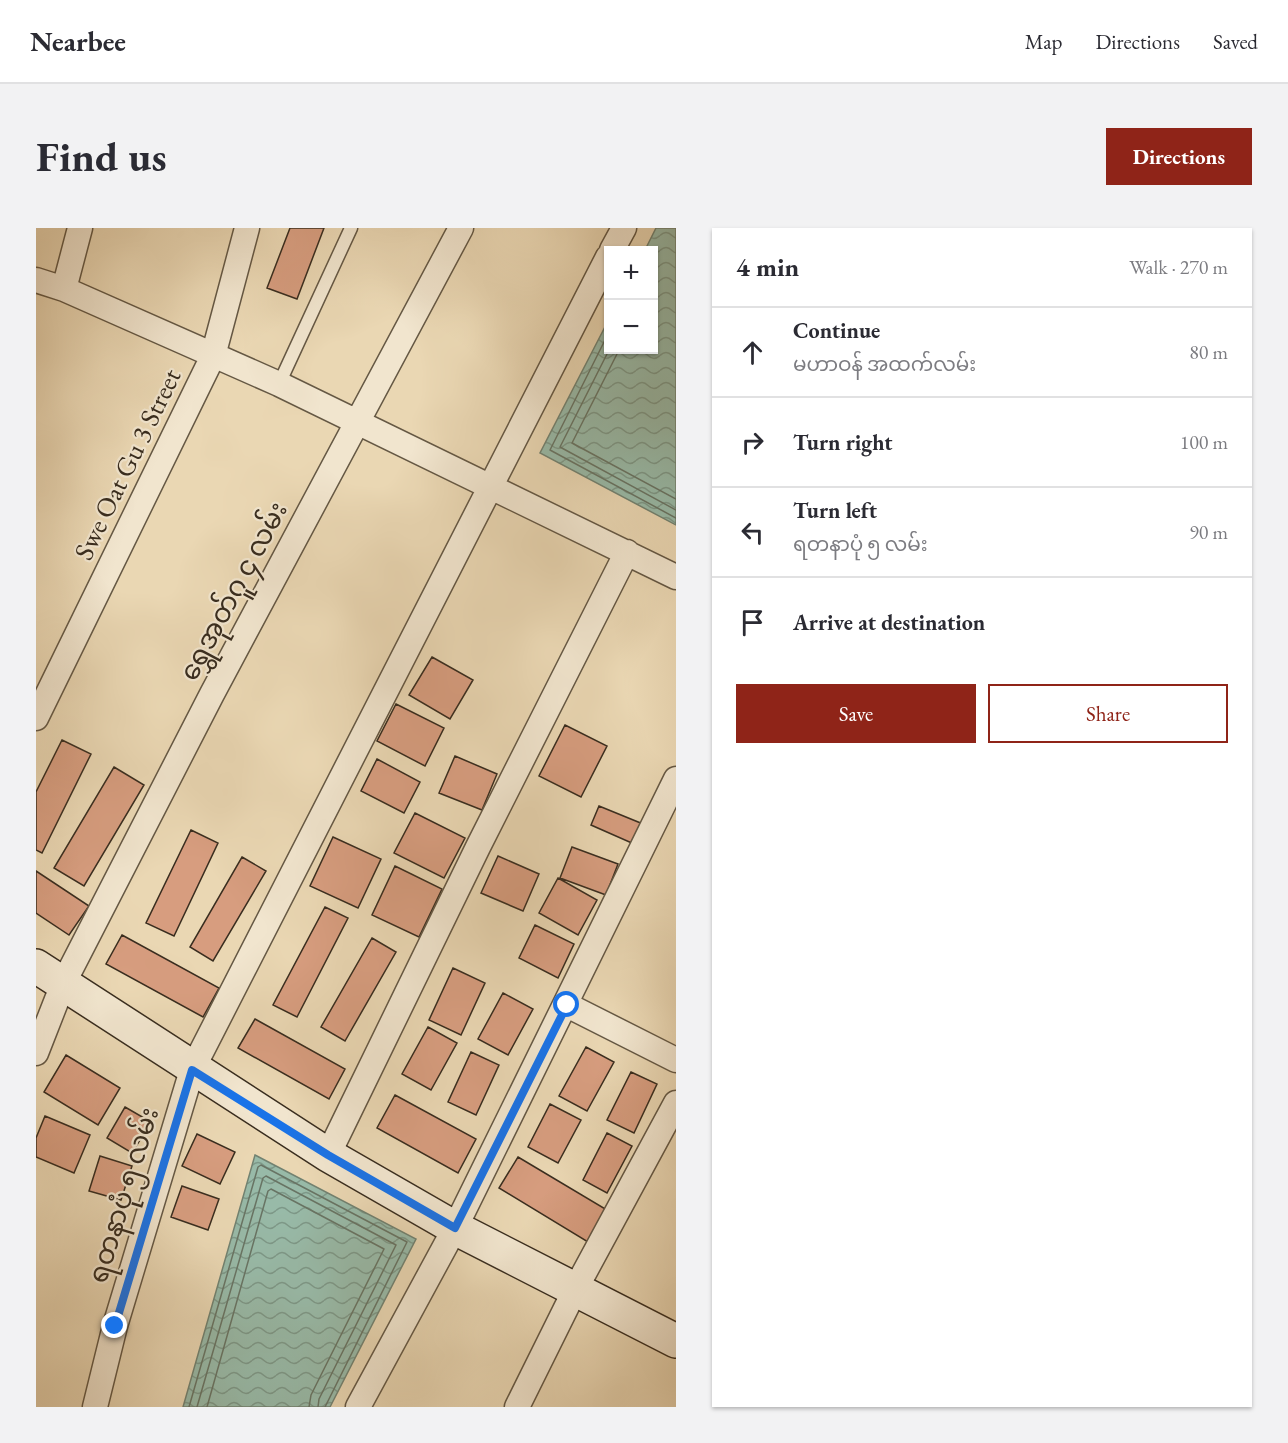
<!DOCTYPE html>
<meta charset="utf-8">
<style>
body{margin:0;font-family:"EB Garamond","Noto Sans Myanmar",serif;background:#f2f2f3;color:#2b2b33}
.controls{position:absolute;right:18px;top:18px;display:grid;overflow:hidden;border-radius:0px;box-shadow:0 2px 4px #0004}
.controls button{width:54px;height:54px;display:grid;place-items:center;padding:0;border:0;border-bottom:2px solid #e1e1e2;background:#fff;color:#2b2b33;font:30px sans-serif}
.stop{position:absolute;width:18px;height:18px;margin:-14px;border:4px solid #1a73e8;border-radius:50%;background:#fff}
.stop.end{background:#1a73e8;border-color:#fff;box-shadow:0 2px 6px #0008}
.list{margin:0;padding:0;list-style:none}
h2{display:flex;justify-content:space-between;align-items:center;height:78px;margin:0;padding:0 24px;font-size:26px}
h2 small{font-size:20px;font-weight:400;color:#7c7c81}
.list li{display:grid;grid-template-columns:39px 1fr auto;gap:18px;align-items:center;box-sizing:border-box;height:90px;padding:0 24px;border-top:2px solid #e1e1e2}
.list b{display:block;font-size:22px;white-space:nowrap}
.list p{margin:0;font-size:20px;white-space:nowrap;color:#7c7c81}
.list em{font-size:20px;font-style:normal;color:#7c7c81}
.actions{display:flex;gap:12px;padding:18px 24px}
.actions a{flex:1;padding:14px 0;border:2px solid #8f2418;border-radius:0px;text-align:center;font-size:21px;color:#8f2418}
.actions .main{background:#8f2418;color:#fff}
.icon{flex:none;width:33px;height:33px;fill:none;stroke:currentColor;stroke-width:2;stroke-linecap:round;stroke-linejoin:round}
.map{position:relative;flex:none;width:640px;height:1179px;overflow:hidden;border-radius:0px}
header{display:flex;align-items:center;gap:36px;box-sizing:border-box;height:84px;padding:0 30px;background:#fff;border-bottom:2px solid #e1e1e2}
header strong{font-size:28px}
nav{display:flex;gap:33px;margin-inline-start:auto;font-size:21px}
.intro{display:flex;align-items:center;justify-content:space-between;box-sizing:border-box;height:144px;padding:0 36px}
h1{margin:0;font-size:42px}
.button{padding:15px 27px;border-radius:0px;background:#8f2418;color:#fff;font-size:21px;font-weight:700}
main{display:flex;gap:36px;padding:0 36px}
aside{flex:1;background:#fff;border-radius:0px;box-shadow:0 2px 4px #0004}
.map>svg:first-child{display:block}
</style>
<header>
<strong>Nearbee</strong>
<nav><a>Map</a><a>Directions</a><a>Saved</a></nav>
</header>
<div class="intro"><h1>Find us</h1><a class="button">Directions</a></div>
<main>
<div class="map">
<svg width="640" height="1179" viewBox="0 0 640 1179">
<defs>
<pattern id="water-waves" width="16" height="10" patternUnits="userSpaceOnUse" patternTransform="scale(1.5)"><rect width="16" height="10" fill="#98baa8"/><path d="M0 5q4-4 8 0t8 0" fill="none" stroke="#7d9888"/></pattern>
</defs>
<rect width="100%" height="100%" fill="#ead7b3"/>
<filter id="stains"><feTurbulence type="fractalNoise" baseFrequency=".00333" numOctaves="4"/><feColorMatrix values="0 0 0 0 .2 0 0 0 0 .09 0 0 0 0 .02 0 0 0 .5 -.17"/></filter>
<radialGradient id="worn" r=".72"><stop offset=".6" stop-color="#630" stop-opacity="0"/><stop offset="1" stop-color="#630" stop-opacity=".3"/></radialGradient>
<!-- water -->
<path fill="url(#water-waves)" stroke="#728271" stroke-width="1.5" d="M620 0H640V297L504 225 572 93V122H618V22H609Z
M219 927 380 1011 294 1179H147Z"/>
<g fill="none" stroke-linecap="round" stroke-linejoin="round">
<!-- shore -->
<path stroke="#687464" stroke-width="1.5" d="M572 106 514 222 640 290
M573 122 524 219 640 282
M583 122 536 215 640 271
M153 1179 222 939 225 937 371 1014 289 1179
M161 1179 227 950 230 948 360 1017 283 1171 282 1179
M171 1179 232 963 235 961 348 1021 275 1167 273 1179"/>
</g>
<!-- building -->
<path fill="#d79d7f" stroke="#392d1f" stroke-width="1.5" d="M254 0H288L261 71 231 60Z
M396 429 437 452 414 491 373 467Z
M360 476 408 500 389 538 341 513Z
M529 497 571 518 545 569 503 548Z
M26 512 55 526 6 625 0 622V564Z
M419 528 461 546 446 582 403 565Z
M341 531 384 554 368 585 325 563Z
M78 539 108 557 48 658 18 640Z
M563 578 607 596 598 616 555 597Z
M379 585 429 610 408 650 358 625Z
M155 602 182 615 138 708 110 695Z
M297 609 345 631 322 680 274 658Z
M536 619 582 636 570 667 524 650Z
M462 628 503 646 487 683 445 665Z
M206 629 230 643 177 733 154 719Z
M359 638 406 661 383 709 336 687Z
M0 643 53 678 33 707 0 685Z
M522 650 561 672 542 707 503 685Z
M289 679 312 690 261 789 237 777Z
M499 697 538 716 522 750 483 730Z
M86 707 183 760 167 789 70 736Z
M336 710 360 724 309 813 285 799Z
M417 740 449 755 425 807 393 792Z
M467 765 497 781 472 827 442 811Z
M219 791 309 841 293 871 202 820Z
M392 799 421 815 395 862 366 846Z
M550 819 578 834 551 883 523 868Z
M435 824 463 837 440 887 412 874Z
M30 827 84 860 62 897 8 864Z
M595 844 621 856 598 905 571 892Z
M359 867 440 911 422 945 341 900Z
M514 876 545 892 522 935 492 919Z
M89 879 115 894 96 925 71 910Z
M9 888 54 907 38 945 0 929V910Z
M571 905 596 918 571 965 547 952Z
M161 906 199 924 184 956 146 938Z
M64 928 96 938 85 972 53 963Z
M482 929 571 982 552 1014 463 960Z
M146 958 183 971 172 1002 135 989Z"/>
<g fill="none" stroke-linecap="round" stroke-linejoin="round">
<!-- lane casing -->
<g stroke="#655844" stroke-width="15">
<path id="lane" d="M243 156 315 0"/>
</g>
<!-- street casing -->
<g stroke="#655844" stroke-width="27">
<path id="street" d="M576 22 588 0
M0 52 28 61 243 156 640 349
M28 61 44 0
M0 490 177 128 211 0
M531 777 640 832
M0 825 27 756 176 466 425 0
M292 927 442 619 591 324
M59 1179 79 1098 156 842 572 29
M322 1179 419 1000 640 551
M481 1179 540 1060 640 875"/>
</g>
<!-- secondary casing -->
<g stroke="#392d1f" stroke-width="36">
<path id="secondary" d="M0 738 292 927 419 1000 640 1113"/>
</g>
<!-- lane -->
<use href="#lane" stroke="#f1e5ce" stroke-width="12"/>
<!-- street -->
<use href="#street" stroke="#f1e5ce" stroke-width="24"/>
<!-- secondary -->
<use href="#secondary" stroke="#f1e5ce" stroke-width="33"/>
</g>
<g fill="none" stroke-linecap="round" stroke-linejoin="round">
<!-- route -->
<path stroke="#1a73e8" stroke-width="8" d="M79 1098 156 842 292 927 419 1000 531 777"/>
</g>
<g text-anchor="middle" dominant-baseline="central" stroke-width="4.5" stroke-linejoin="round" paint-order="stroke">
<!-- street labels -->
<g font-size="27" fill="#392d1f" stroke="#f1e5ce">
<text transform="translate(91 236) rotate(-64)">Swe Oat Gu 3 Street</text>
<text transform="translate(197 363) rotate(-62)">ရွှေအုတ်ဂူ ၄ လမ်း</text>
<text transform="translate(87 967) rotate(-73)">ရတနာပုံ ၅ လမ်း</text>
</g>
</g>
<rect width="100%" height="100%" filter="url(#stains)"/>
<rect width="100%" height="100%" fill="url(#worn)"/>
</svg>
<div class="controls">
<button>+</button>
<button>−</button>
</div>
<div class="stop" style="left:531px;top:777px"></div>
<div class="stop end" style="left:79px;top:1098px"></div>
</div>
<aside>
<h2>4 min<small>Walk · 270 m</small></h2>
<ul class="list">
<li><svg class="icon" aria-label="ahead" viewBox="0 0 24 24"><path d="M12 20V5M6 11l6-6 6 6"/></svg><div><b>Continue</b><p>မဟာဝန် အထက်လမ်း</p></div><em>80 m</em></li>
<li><svg class="icon" aria-label="right" viewBox="0 0 24 24"><path d="M7 20v-9h11M14 6l5 5-5 5"/></svg><div><b>Turn right</b></div><em>100 m</em></li>
<li><svg class="icon" aria-label="left" viewBox="0 0 24 24"><path d="M17 20v-9H6M10 6l-5 5 5 5"/></svg><div><b>Turn left</b><p>ရတနာပုံ ၅ လမ်း</p></div><em>90 m</em></li>
<li><svg class="icon" aria-label="arrive" viewBox="0 0 24 24"><path d="M6 21V4h12l-3 4 3 4H6"/></svg><div><b>Arrive at destination</b></div></li>
</ul>
<div class="actions"><a class="main">Save</a><a>Share</a></div>
</aside>
</main>
